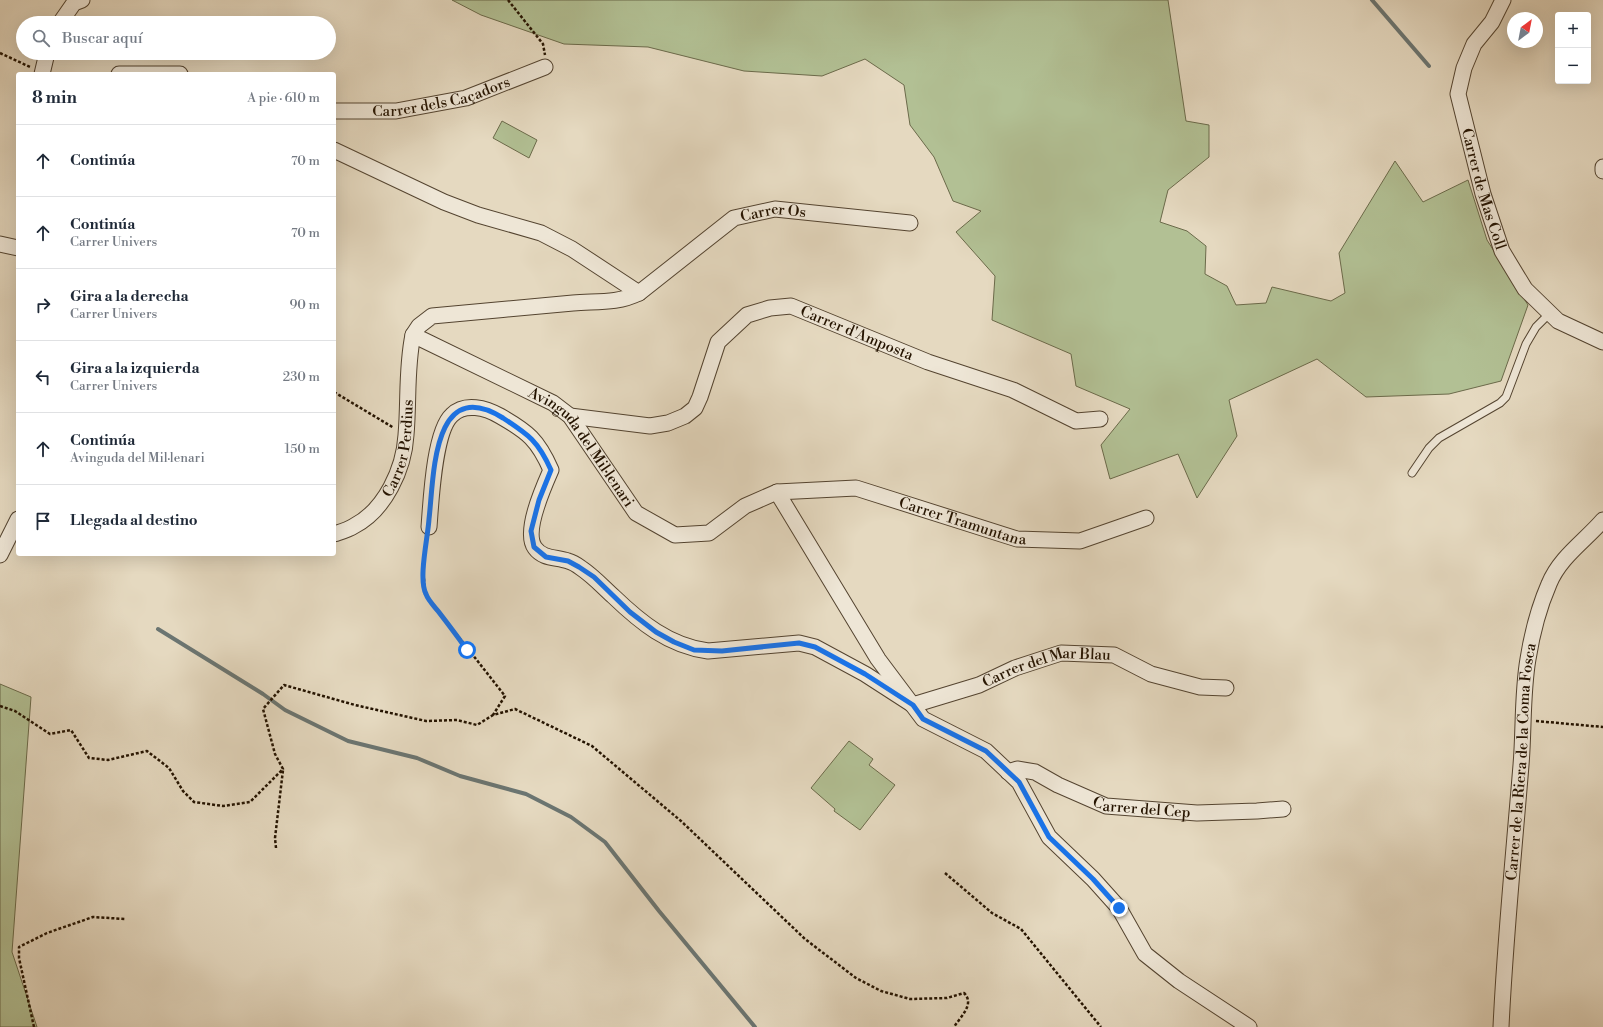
<!DOCTYPE html>
<html lang="es">
<meta charset="utf-8">
<style>
body{margin:0;font-family:"Libre Bodoni",serif;background:#f6f6f7;color:#1f2937}
.controls{position:absolute;right:12px;top:12px;display:grid;overflow:hidden;border-radius:4px;box-shadow:0 4px 16px #0002}
.controls button{width:36px;height:36px;display:grid;place-items:center;padding:0;border:0;border-bottom:1px solid #e0e1e3;background:#fff;color:#1f2937;font:20px sans-serif}
.compass{position:absolute;left:1507px;top:12px;width:36px;height:36px;border-radius:50%;background:#fff;box-shadow:0 4px 16px #0002;rotate:32deg}
.stop{position:absolute;width:12px;height:12px;margin:-9px;border:3px solid #1a73e8;border-radius:50%;background:#fff}
.stop.end{background:#1a73e8;border-color:#fff;box-shadow:0 1px 4px #0008}
.list{margin:0;padding:0;list-style:none}
h2{display:flex;justify-content:space-between;align-items:center;height:52px;margin:0;padding:0 16px;font-size:17px}
h2 small{font-size:13px;font-weight:400;color:#747a83}
.list li{display:grid;grid-template-columns:26px 1fr auto;gap:12px;align-items:center;box-sizing:border-box;height:72px;padding:0 16px;border-top:1px solid #e0e1e3}
.list b{display:block;font-size:15px;white-space:nowrap}
.list p{margin:0;font-size:13px;white-space:nowrap;color:#747a83}
.list em{font-size:13px;font-style:normal;color:#747a83}
.icon{flex:none;width:22px;height:22px;fill:none;stroke:currentColor;stroke-width:2;stroke-linecap:round;stroke-linejoin:round}
.map{position:relative;flex:none;width:1603px;height:1027px;overflow:hidden}
.search{position:absolute;background:#fff;box-shadow:0 4px 16px #0002;left:16px;top:16px;width:320px;height:44px;display:flex;align-items:center;gap:10px;box-sizing:border-box;padding:0 14px;border-radius:22px;color:#747a83;font-size:15px}
.panel{position:absolute;background:#fff;box-shadow:0 4px 16px #0002;left:16px;top:72px;width:320px;height:484px;border-radius:4px}
.map>svg:first-child{display:block}
</style>
<div class="map">
<svg width="1603" height="1027" viewBox="0 0 1603 1027">
<rect width="100%" height="100%" fill="#e5d9c0"/>
<filter id="stains"><feTurbulence type="fractalNoise" baseFrequency=".005" numOctaves="4"/><feColorMatrix values="0 0 0 0 .2 0 0 0 0 .09 0 0 0 0 .02 0 0 0 .5 -.17"/></filter>
<radialGradient id="worn" r=".72"><stop offset=".6" stop-color="#630" stop-opacity="0"/><stop offset="1" stop-color="#630" stop-opacity=".3"/></radialGradient>
<!-- green -->
<path fill="#b2c094" stroke="#6b6a4a" d="M452 0H1168L1186 121 1209 125V157L1168 190 1160 222 1187 231 1206 246 1205 274 1227 286 1236 305 1266 303 1272 287 1331 301 1345 293 1339 253 1395 161 1423 202 1468 180 1487 240 1528 305 1501 381 1449 394 1366 397 1317 359 1229 400 1237 436 1197 498 1178 454 1110 479 1101 445 1130 409 1076 386 1071 354 992 320 995 276 956 232 981 211 953 201 934 157 910 125 904 85 865 59 822 76 744 71 648 47 564 44 481 15Z
M502 121 537 140 529 158 493 138Z
M0 684 31 697 12 952 37 1027H0Z
M849 741 873 759 869 765 895 785 860 830 834 811 835 809 811 788Z"/>
<g fill="none" stroke-linecap="round" stroke-linejoin="round">
<!-- stream -->
<path stroke="#6b7571" stroke-width="4" d="M1372 0 1429 66
M158 629 263 694 285 710 348 741 417 758 460 776 526 794 571 817 605 842 659 911 755 1027"/>
<!-- lane casing -->
<g stroke="#544430" stroke-width="9">
<path id="lane" d="M1412 473 1429 448 1439 438 1500 403 1506 397 1526 344 1536 327 1550 313"/>
</g>
<!-- street casing -->
<g stroke="#544430" stroke-width="17">
<g id="street">
<path id="s1" d="M1503 0 1492 22 1474 44 1464 68 1458 94 1483 194 1502 251 1525 289 1558 321 1603 342"/>
<path d="M60 23 74 3 82 0"/>
<path d="M42 74 47 53"/>
<path d="M119 74H180"/>
<path id="s2" d="M334 111H396L466 98 545 67"/>
<path id="s3" d="M334 150 444 202 478 215 541 233 572 249 639 293C617 304 596 301 573 303 526 307 479 312 432 316L419 326 413 335 553 403 570 416 636 513 675 535 709 533 745 506 777 492 878 659 923 719 986 751 1019 782 1049 837 1093 879 1119 908 1145 954 1179 981 1249 1027"/>
<path d="M1603 167V171"/>
<path d="M0 244 18 248"/>
<path id="s4" d="M639 293 734 218 775 209 910 223"/>
<path id="s5" d="M570 416 650 426 668 423 685 416 695 408 700 397 718 342 747 315 770 308 791 306 928 362 1013 390 1076 421 1100 419"/>
<path id="s6" d="M777 492 856 488 1017 539 1080 541 1146 518"/>
<path id="s7" d="M429 527C431 502 434 431 452 415 465 402 486 408 500 416 528 432 538 440 551 470 544 486 523 532 535 548 543 559 556 557 568 561 572 562 577 565 581 568 593 576 602 586 613 596 640 622 669 646 708 651L799 643 815 647 865 674 913 705 979 685 1015 668 1061 653 1114 655 1151 674 1200 687 1226 688"/>
<path id="s8" d="M334 534C340 532 348 530 354 526 385 510 404 469 406 435 409 401 406 368 413 335"/>
<path d="M0 555 18 519"/>
<path id="s9" d="M1008 772 1017 769 1035 772 1058 785 1106 806 1197 813 1257 811 1283 809"/>
<path id="s10" d="M1501 1027C1505 939 1514 852 1521 765 1524 730 1522 694 1528 659 1532 634 1539 607 1549 584 1560 557 1585 541 1603 520"/>
</g>
</g>
<!-- path -->
<path stroke="#241300" stroke-width="2.5" stroke-dasharray="3 2" stroke-linecap="butt" d="M508 0 543 44 545 55
M0 53 30 67
M334 392 394 428
M427 539 423 565 425 594 505 696 493 715
M0 706 15 711 50 734 71 730 89 758 108 760 147 751 169 768 183 791 194 802 223 806 250 802 283 769 275 754 263 709 284 685 355 705 426 721 457 720 477 725 493 715 515 709 592 746 681 821 805 939 856 978 881 991 910 999 947 998 964 993C975 1004 961 1016 954 1027
M1536 721 1603 727
M276 848 275 838 283 770
M945 873 992 913 1021 929 1101 1027
M34 1027 19 958V947L47 933 93 917 125 919"/>
<!-- lane -->
<use href="#lane" stroke="#eee6d6" stroke-width="7"/>
<!-- street -->
<use href="#street" stroke="#eee6d6" stroke-width="15"/>
</g>
<g fill="none" stroke-linecap="round" stroke-linejoin="round">
<!-- route -->
<path stroke="#1a73e8" stroke-width="5" d="M467 650C458 637 448 624 438 611 434 606 428 600 426 594 418 579 428 537 429 519 434 477 432 374 503 418 529 435 538 441 551 470L539 500 531 531 534 547 546 557 568 561 579 567 594 577 630 612 656 632 674 642 694 650 722 651 799 643 815 647 865 674 913 705 923 719 986 751 1019 782 1049 837 1093 879 1119 908"/>
</g>
<g text-anchor="middle" dominant-baseline="central" stroke-width="3.5" stroke-linejoin="round" paint-order="stroke">
<!-- street labels -->
<g font-size="15" fill="#241300" stroke="#eee6d6">
<text stroke="none"><textPath href="#s2" startOffset="109">Carrer dels Caçadors</textPath></text>
<text stroke="none"><textPath href="#s1" startOffset="204">Carrer de Mas Coll</textPath></text>
<text stroke="none"><textPath href="#s4" startOffset="161">Carrer Os</textPath></text>
<text stroke="none"><textPath href="#s5" startOffset="356">Carrer d'Amposta</textPath></text>
<text stroke="none"><textPath href="#s8" startOffset="116">Carrer Perdius</textPath></text>
<text stroke="none"><textPath href="#s3" startOffset="782">Avinguda del Mil·lenari</textPath></text>
<text stroke="none"><textPath href="#s6" startOffset="191">Carrer Tramuntana</textPath></text>
<text stroke="none"><textPath href="#s7" startOffset="893">Carrer del Mar Blau</textPath></text>
<text stroke="none"><textPath href="#s10" startOffset="266">Carrer de la Riera de la Coma Fosca</textPath></text>
<text stroke="none"><textPath href="#s9" startOffset="142">Carrer del Cep</textPath></text>
</g>
</g>
<rect width="100%" height="100%" filter="url(#stains)"/>
<rect width="100%" height="100%" fill="url(#worn)"/>
</svg>
<div class="controls">
<button>+</button>
<button>−</button>
</div>
<svg class="compass" viewBox="-18 -18 36 36"><path d="M0-13l5 13h-10z" fill="#e53935"/><path d="M0 13l5-13h-10z" fill="#747a83"/></svg>
<div class="stop" style="left:467px;top:650px"></div>
<div class="stop end" style="left:1119px;top:908px"></div>
<div class="search"><svg class="icon" aria-label="search" viewBox="0 0 24 24"><circle cx="10" cy="10" r="6"/><path d="M15 15l6 6"/></svg>Buscar aquí</div>
<section class="panel">
<h2>8 min<small>A pie · 610 m</small></h2>
<ul class="list">
<li><svg class="icon" aria-label="ahead" viewBox="0 0 24 24"><path d="M12 20V5M6 11l6-6 6 6"/></svg><div><b>Continúa</b></div><em>70 m</em></li>
<li><svg class="icon" aria-label="ahead" viewBox="0 0 24 24"><path d="M12 20V5M6 11l6-6 6 6"/></svg><div><b>Continúa</b><p>Carrer Univers</p></div><em>70 m</em></li>
<li><svg class="icon" aria-label="right" viewBox="0 0 24 24"><path d="M7 20v-9h11M14 6l5 5-5 5"/></svg><div><b>Gira a la derecha</b><p>Carrer Univers</p></div><em>90 m</em></li>
<li><svg class="icon" aria-label="left" viewBox="0 0 24 24"><path d="M17 20v-9H6M10 6l-5 5 5 5"/></svg><div><b>Gira a la izquierda</b><p>Carrer Univers</p></div><em>230 m</em></li>
<li><svg class="icon" aria-label="ahead" viewBox="0 0 24 24"><path d="M12 20V5M6 11l6-6 6 6"/></svg><div><b>Continúa</b><p>Avinguda del Mil·lenari</p></div><em>150 m</em></li>
<li><svg class="icon" aria-label="arrive" viewBox="0 0 24 24"><path d="M6 21V4h12l-3 4 3 4H6"/></svg><div><b>Llegada al destino</b></div></li>
</ul>
</section>
</div>
